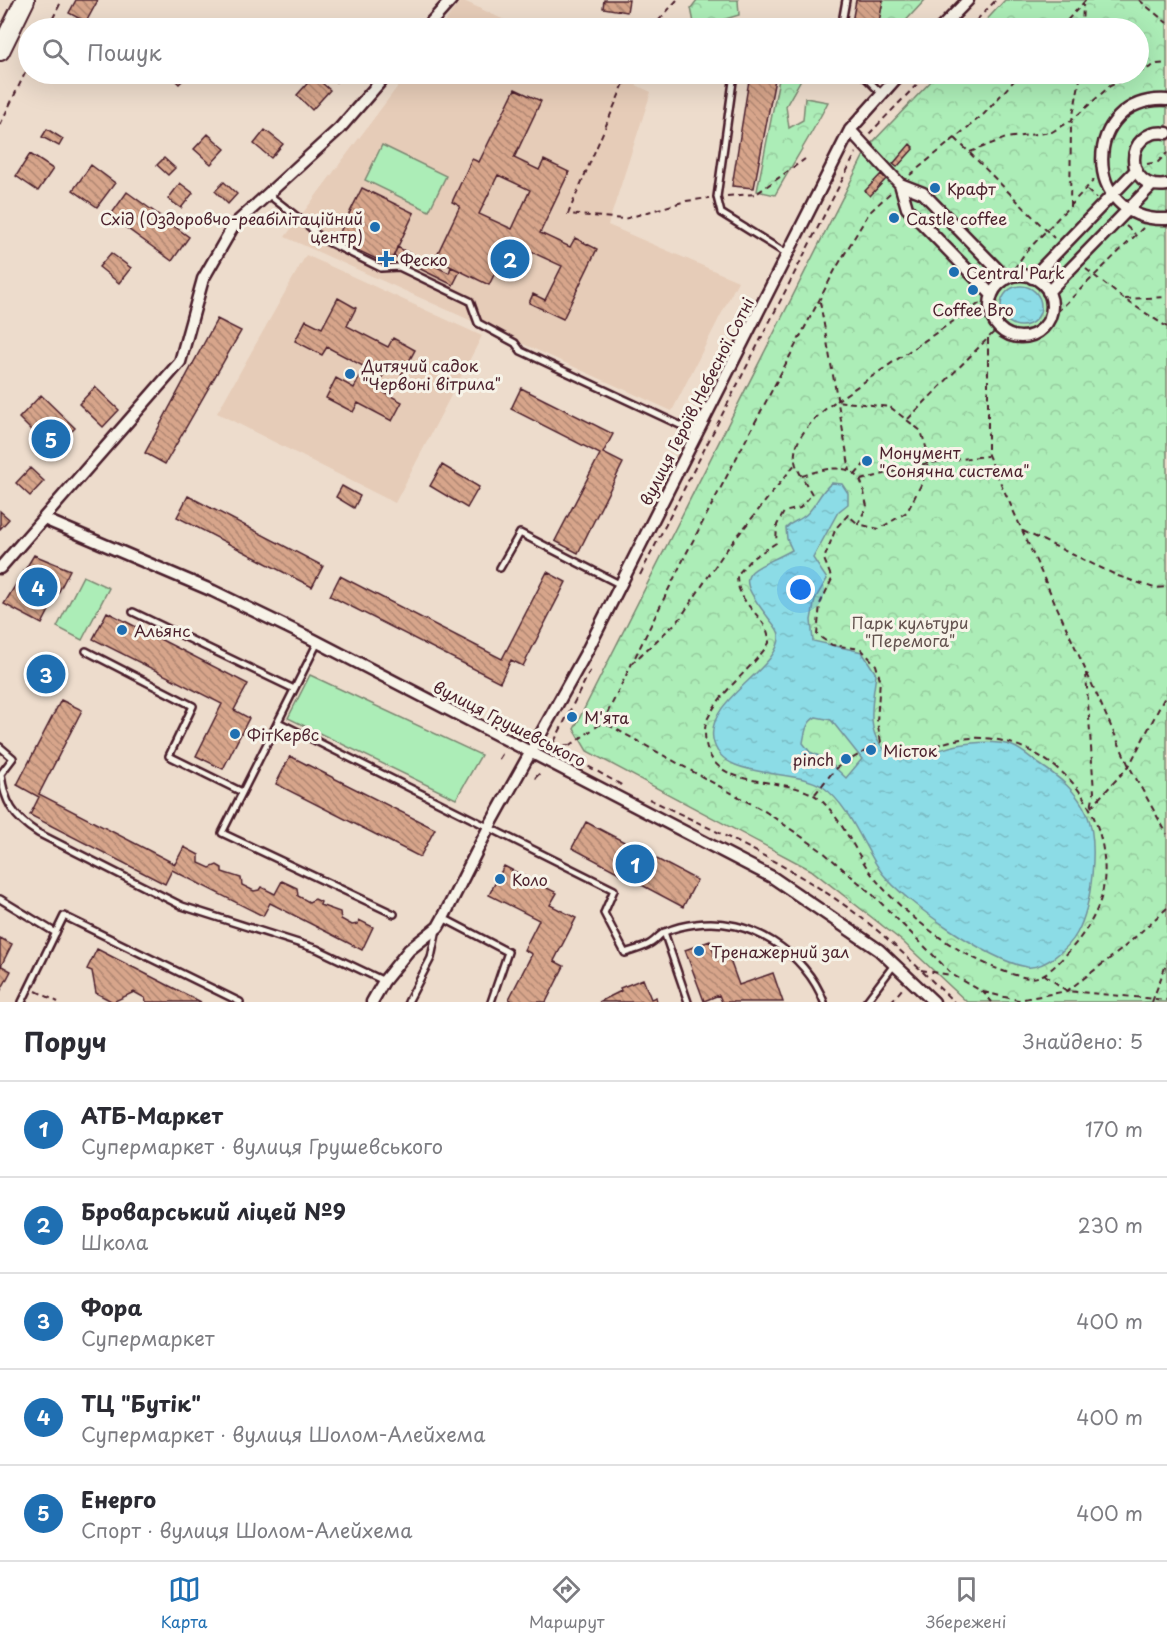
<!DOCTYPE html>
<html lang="uk">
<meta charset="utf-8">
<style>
body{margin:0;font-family:"Playpen Sans",sans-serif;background:#f7f7f7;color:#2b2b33}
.you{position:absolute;left:801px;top:590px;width:21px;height:21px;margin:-15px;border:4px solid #fff;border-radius:50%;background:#1a73e8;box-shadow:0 0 0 9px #1a73e833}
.badge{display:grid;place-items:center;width:39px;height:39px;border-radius:50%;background:#1f6fb2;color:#fff;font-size:20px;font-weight:700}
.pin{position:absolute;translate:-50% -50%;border:3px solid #fff;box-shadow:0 2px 6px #0006}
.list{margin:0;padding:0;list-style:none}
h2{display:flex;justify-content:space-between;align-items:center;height:78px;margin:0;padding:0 24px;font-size:26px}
h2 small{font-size:20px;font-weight:400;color:#7c7c81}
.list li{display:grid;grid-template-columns:39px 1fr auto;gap:18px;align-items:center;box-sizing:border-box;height:96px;padding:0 24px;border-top:2px solid #e1e1e2}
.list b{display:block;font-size:22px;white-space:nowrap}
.list p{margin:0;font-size:20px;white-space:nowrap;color:#7c7c81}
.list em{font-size:20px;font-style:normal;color:#7c7c81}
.icon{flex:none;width:33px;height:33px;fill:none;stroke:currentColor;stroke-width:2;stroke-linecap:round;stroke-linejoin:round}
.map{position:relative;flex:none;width:1167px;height:1002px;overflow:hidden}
.search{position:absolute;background:#fff;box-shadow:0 6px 24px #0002;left:18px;right:18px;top:18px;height:66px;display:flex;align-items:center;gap:15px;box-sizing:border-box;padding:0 21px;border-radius:33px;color:#7c7c81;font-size:22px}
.sheet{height:558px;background:#fff}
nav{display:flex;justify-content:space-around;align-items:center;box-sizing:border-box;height:84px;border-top:2px solid #e1e1e2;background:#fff;font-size:16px;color:#7c7c81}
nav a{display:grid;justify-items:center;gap:3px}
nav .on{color:#1f6fb2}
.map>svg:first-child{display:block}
</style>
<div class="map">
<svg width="1167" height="1002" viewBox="0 0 1167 1002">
<defs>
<pattern id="forest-crowns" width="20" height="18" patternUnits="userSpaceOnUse" patternTransform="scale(1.5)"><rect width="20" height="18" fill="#acedb7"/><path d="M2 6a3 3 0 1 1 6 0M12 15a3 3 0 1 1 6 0" fill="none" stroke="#96cb9e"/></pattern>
<pattern id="water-ripples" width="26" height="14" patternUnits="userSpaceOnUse" patternTransform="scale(1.5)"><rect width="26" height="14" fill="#8cdce6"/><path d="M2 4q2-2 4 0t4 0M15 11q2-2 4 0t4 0" fill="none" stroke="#7abcc5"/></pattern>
<pattern id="building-back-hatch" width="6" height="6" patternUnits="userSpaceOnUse" patternTransform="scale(1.5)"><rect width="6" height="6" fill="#d7a58b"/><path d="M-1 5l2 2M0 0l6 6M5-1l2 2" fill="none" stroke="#b08672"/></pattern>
</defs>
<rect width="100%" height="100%" fill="#eddccc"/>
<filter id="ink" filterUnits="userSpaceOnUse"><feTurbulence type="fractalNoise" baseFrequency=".0167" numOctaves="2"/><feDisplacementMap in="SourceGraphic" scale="12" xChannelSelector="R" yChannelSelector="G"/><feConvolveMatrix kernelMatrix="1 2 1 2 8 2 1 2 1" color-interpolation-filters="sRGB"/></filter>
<g filter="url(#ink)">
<!-- built -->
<path fill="#e6ccb8" d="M461 0H462L521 28H440Z
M407 74H613L651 92 608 225 738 281 672 411 285 237Z
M306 255 482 336 395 503 217 413Z"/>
<!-- grass -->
<path fill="#acedb7" stroke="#7b8671" stroke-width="1.5" d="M382 145 446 176 429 211 365 180Z
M83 576 109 588 82 640 57 627Z
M310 675 481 755 456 799 288 718Z"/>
<!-- forest -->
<path fill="url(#forest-crowns)" stroke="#7b8671" stroke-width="1.5" d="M697 0H738L739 15 695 28 691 8Z
M883 0H925L899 28H878Z
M1005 0H1167V1002H967L902 941 811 870 587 751 574 729 868 147 938 74H1138V28H979Z
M780 74H804L786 106 789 128 803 120 805 98 828 102C812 134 793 163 775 195L757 191Z"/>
<!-- water -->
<path fill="url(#water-ripples)" stroke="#72909b" stroke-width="1.5" fill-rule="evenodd" d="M1001 306a20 20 0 1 1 40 0a20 20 0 1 1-40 0Z
M832 483 842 484 848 493V504L838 512 813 558 827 579 815 599 811 620 813 641 862 652 876 674C873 700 863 738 891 754 909 765 939 748 958 745 974 742 995 741 1010 745 1020 748 1031 758 1039 764 1059 777 1077 791 1087 814 1099 842 1092 906 1077 933 1069 948 1044 969 1027 967 990 961 905 903 882 873 863 847 851 807 823 787 794 767 720 782 713 739 706 698 782 668 779 635 778 628 771 622 767 616 730 569 750 573 792 550L787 539 786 528C792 521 796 522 803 517 815 510 819 491 832 483ZM816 717 831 720 862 759 846 778 826 759 810 752 803 743C805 732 806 722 816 717Z"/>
<!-- building -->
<path fill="url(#building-back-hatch)" stroke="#4a1f2b" stroke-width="1.5" fill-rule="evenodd" d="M76 0H98L86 22 69 13Z
M604 0H629L627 12 603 8Z
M856 0H883L878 28H851Z
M758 25 784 28H757Z
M37 74H59L54 83Z
M141 74H155L150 80Z
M169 74H189L179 84Z
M327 74H344L336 82Z
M750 74H776L754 188 732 186Z
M314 76 330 90 312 110 297 95Z
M515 89 541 101 514 158 539 170 544 160 569 172 540 233 570 247 575 238 597 249 563 319 529 303 533 294 545 300 562 266 510 242 489 285 435 259 460 206 452 202 472 159 479 162ZM498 175 530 190 512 229 479 214Z
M47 129 63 139 59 146 42 137Z
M265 130 283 144 271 158 254 144Z
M208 134 225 149 211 164 194 149Z
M910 144 914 148 897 167 893 164Z
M30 154 53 169 38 191 16 176Z
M164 158 175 168 168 175 157 165Z
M91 165 115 183 97 207 73 190Z
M881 174 886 179 870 196 865 191Z
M224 182 237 194 228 204 215 191Z
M180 183 193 193 181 208 168 199Z
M362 188 414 213 389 265 336 240Z
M127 192 189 237 172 261 110 216Z
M397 247 449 273 451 267 460 271 453 285 394 256Z
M111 253 131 268 119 283 99 267Z
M338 298 356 308 347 326 388 347 393 338 415 350 402 374 388 367 376 388 402 402 392 421 358 403 353 412 326 398 336 378 354 388 365 367 327 347 322 355 295 341 306 320 322 328Z
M217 319 241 331 165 464 145 453Z
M95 387 119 410 103 427 79 404Z
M521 388 613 434 603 453 623 463 578 553 555 541 600 454 511 409Z
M41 395 75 428 52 451 19 418Z
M442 465 479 487 467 508 430 486Z
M30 468 44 481 30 496 16 483Z
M342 486 360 496 354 508 336 497Z
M188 496 323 566 312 587 177 517Z
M0 511 9 519 0 529Z
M34 555 70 570 42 624 4 604Z
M547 572 566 582 523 666 511 660 500 682 330 596 340 576 502 659Z
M107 612 248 684 234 710 249 718 223 769 196 756 222 704 93 639Z
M61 700 82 710 39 794 175 864 184 847 199 855V863L210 868 217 865 222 868V872L241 878 242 885 254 891 259 890 261 887 275 894 282 881 297 888 298 896 309 902 315 899 321 902 320 905 340 912 341 919 352 925 358 924 359 920 373 927 362 950 270 903 263 916 172 870 165 884 30 815 39 797 17 785Z
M290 756 435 829 420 857 276 784Z
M586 822 697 880 683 907 572 848Z
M504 866 557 893 550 905 576 918 554 961 564 966 546 1002H514L509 999 532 954 524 950 539 920 489 895Z
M0 938 12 944 1 966 0 965Z
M710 941 715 957 727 952 739 985 773 973 783 1002H722L719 995 704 1001 685 950Z
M97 949 201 1002H146L145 998 134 992 113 1002 96 993 92 971 87 969Z
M0 965 11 971 0 992Z
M643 979 651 999 656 997 657 1002H599L621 991 620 988Z"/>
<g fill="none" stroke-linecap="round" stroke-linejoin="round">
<!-- lane casing -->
<g stroke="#4a1f2b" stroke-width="10">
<path id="lane" d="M841 28 846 0
M734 74 717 197 721 213 787 254
M862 74 881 93
M269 195 310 227 320 238 381 268 399 267 470 301 478 323 515 343 521 351 697 433
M500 568 520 533 621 585
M133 612 294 689
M318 642 222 833 394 914
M86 651 193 706 169 756 242 792
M278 722 614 890 604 913 625 953C633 950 644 948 651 943 656 940 660 934 665 932 674 928 687 925 696 924 749 916 806 953 824 1002
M0 747 13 758 0 775
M1 774C4 802 14 818 38 833L182 906 317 949 384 981
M0 899 56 933
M443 918 508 952 491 1002
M664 932 688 1002
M22 1002 64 916 240 1002
M408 1002 431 958 437 929
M866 1002 894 965"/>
</g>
<!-- street casing -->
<g stroke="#4a1f2b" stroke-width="15">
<path id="street" d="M426 28 451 0
M941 28 968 0
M1167 100C1081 95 1080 223 1167 219
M850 130 900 184 907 208 992 295
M1167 133C1123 127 1123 192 1167 185
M900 184 923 193 1007 279
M990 306a31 31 0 1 1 62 0a31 31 0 1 1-62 0Z
M1032 278 1136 170
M1048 292 1152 185
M44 519 213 591 312 639 772 877 879 950 934 1002
M0 568 180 362 203 279 234 225 340 128 387 74
M372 1002 384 981 409 950 438 927 443 918 489 827 587 651 850 130 900 74"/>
</g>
<!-- primary casing -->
<g stroke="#4a1f2b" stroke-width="22">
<path id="primary" d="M0 51 25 0"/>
</g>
<!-- path -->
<path stroke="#4a1f2b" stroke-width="2" stroke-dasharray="6 4.5" stroke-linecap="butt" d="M1139 0 1167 23
M48 28 62 0
M652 28 677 0
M969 28 996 0
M1060 28 1086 0
M1082 28 1083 4
M1138 73 1157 64 1167 63
M628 74 568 214 624 219 686 201 709 198
M0 125 28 67
M869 134 927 74
M955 138 1054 238
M970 152 1006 138 1052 132 1072 120 1110 86 1137 74
M1147 164 1158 162 1167 153
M910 175 984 114 1020 74
M1087 190 1096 198
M890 193 869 213 835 270 686 554 603 722 766 812 822 851 872 894 953 975 983 992 992 1002
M727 196 756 194 805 159
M1070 207 1071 125 1081 74
M1126 226 1135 234
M1014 269 1025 253 1094 180
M1086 269 1124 299 1167 327
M1125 299 1167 297
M820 302 850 471
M1042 327 1143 228
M988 338V455L1129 766 1167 834
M836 401 983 301
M908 419 999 327
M855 475 866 462
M802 476C819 470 851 460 861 482 864 489 865 499 867 506L858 524 879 529 907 512 923 481 928 463 927 450 921 431 890 407 836 401C819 413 788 440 796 465 800 475 807 485 812 494L800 508 784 512 777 525 776 543 751 559 737 575C737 609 770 615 769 643 751 670 721 690 707 720 704 726 705 737 706 744 717 796 792 771 823 802 843 822 854 849 870 872 902 916 970 965 1023 977 1040 981 1050 971 1061 960 1078 942 1094 922 1101 898 1112 858 1097 807 1069 779 1041 751 1001 733 961 739 930 743 912 764 881 742L877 722 880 679 876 665 861 649 832 645 817 635 820 604 832 579 824 559 836 528 848 515 858 524
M861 480 928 463 987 456
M1023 531 1118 576 1154 588 1167 587
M640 575 856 153
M631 664 679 620 724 553 796 463
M590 671 552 746 625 787
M1086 673 1094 792 1091 807
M516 730 517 727 528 733
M554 746 569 745
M561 752 603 722
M499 759 504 751
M535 778 542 771
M815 794 836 768 881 742
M649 799C728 837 810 874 878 931 904 953 929 978 954 1002
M1091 807 1129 766 1167 693
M921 970 951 975
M1045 975 1067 991 1167 1000
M36 991 58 1002
M983 992 1018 1000 1067 991 1121 950 1167 908
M891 1002 903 988
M1152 1002 1167 962"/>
<!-- lane -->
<use href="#lane" stroke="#f7f3e8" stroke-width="5"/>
<!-- street -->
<use href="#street" stroke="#f7f3e8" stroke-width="10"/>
<!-- primary -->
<use href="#primary" stroke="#f7f3e8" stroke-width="18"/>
</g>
</g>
<!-- markers -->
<g fill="#1f6fb2" stroke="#f7f3e8" stroke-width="2">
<circle cx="935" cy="188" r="6"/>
<circle cx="894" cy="218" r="6"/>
<circle cx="375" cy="227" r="6"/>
<path d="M383 250h6v6h6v6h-6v6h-6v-6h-6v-6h6z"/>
<circle cx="954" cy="272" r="6"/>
<circle cx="973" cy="290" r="6"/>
<circle cx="350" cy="374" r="6"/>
<circle cx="867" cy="461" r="6"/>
<circle cx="122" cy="630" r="6"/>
<circle cx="572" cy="717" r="6"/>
<circle cx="235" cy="734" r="6"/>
<circle cx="871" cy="750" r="6"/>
<circle cx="846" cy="759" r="6"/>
<circle cx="500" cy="879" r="6"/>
<circle cx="699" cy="951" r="6"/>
</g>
<g text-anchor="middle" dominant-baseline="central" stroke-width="6" stroke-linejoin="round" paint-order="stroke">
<!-- poi labels -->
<g font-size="16" fill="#4a1f2b" stroke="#f7f3e8" text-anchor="start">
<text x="947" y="188">Крафт</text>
<text x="363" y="218" text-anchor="end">Схід (Оздоровчо-реабілітаційний<tspan x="363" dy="18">центр)</tspan></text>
<text x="906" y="218">Castle coffee</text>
<text x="400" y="259">Феско</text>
<text x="966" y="272">Central Park</text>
<text x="973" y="309" text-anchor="middle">Coffee Bro</text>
<text x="362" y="365">Дитячий садок<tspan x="362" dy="18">"Червоні вітрила"</tspan></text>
<text x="879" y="452">Монумент<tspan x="879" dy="18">"Сонячна система"</tspan></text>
<text x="134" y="630">Альянс</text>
<text x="584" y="717">М'ята</text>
<text x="247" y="734">ФітКервс</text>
<text x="883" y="750">Місток</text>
<text x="834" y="759" text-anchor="end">pinch</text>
<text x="512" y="879">Коло</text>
<text x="711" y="951">Тренажерний зал</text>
</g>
<!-- street labels -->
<g font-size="16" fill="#4a1f2b" stroke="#f7f3e8">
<text transform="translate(696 401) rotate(-63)">вулиця Героїв Небесної Сотні</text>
<text transform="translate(510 723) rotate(27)">вулиця Грушевського</text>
</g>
<!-- park labels -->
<g font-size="16" fill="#62524e" stroke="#f7f3e8">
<text x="910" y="622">Парк культури<tspan x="910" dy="18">"Перемога"</tspan></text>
</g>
</g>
</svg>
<div class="you"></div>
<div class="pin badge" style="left:635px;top:864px">1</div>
<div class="pin badge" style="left:510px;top:259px">2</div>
<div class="pin badge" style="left:46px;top:674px">3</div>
<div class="pin badge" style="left:38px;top:587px">4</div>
<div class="pin badge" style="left:51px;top:439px">5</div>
<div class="search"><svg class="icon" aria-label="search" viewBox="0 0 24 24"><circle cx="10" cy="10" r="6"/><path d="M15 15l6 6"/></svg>Пошук</div>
</div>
<section class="sheet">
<h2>Поруч<small>Знайдено: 5</small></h2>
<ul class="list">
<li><span class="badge">1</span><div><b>АТБ-Маркет</b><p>Супермаркет · вулиця Грушевського</p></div><em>170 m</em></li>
<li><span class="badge">2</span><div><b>Броварський ліцей №9</b><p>Школа</p></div><em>230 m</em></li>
<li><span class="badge">3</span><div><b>Фора</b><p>Супермаркет</p></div><em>400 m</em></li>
<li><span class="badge">4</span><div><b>ТЦ &quot;Бутік&quot;</b><p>Супермаркет · вулиця Шолом-Алейхема</p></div><em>400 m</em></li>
<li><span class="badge">5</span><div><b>Енерго</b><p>Спорт · вулиця Шолом-Алейхема</p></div><em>400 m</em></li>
</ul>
</section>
<nav>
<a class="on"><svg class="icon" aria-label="map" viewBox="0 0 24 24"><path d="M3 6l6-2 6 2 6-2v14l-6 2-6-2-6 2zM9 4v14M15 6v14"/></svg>Карта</a>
<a><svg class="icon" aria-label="directions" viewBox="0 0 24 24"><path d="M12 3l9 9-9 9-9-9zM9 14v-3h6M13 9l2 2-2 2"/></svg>Маршрут</a>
<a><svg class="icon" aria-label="saved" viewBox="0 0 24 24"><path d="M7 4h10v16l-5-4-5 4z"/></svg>Збережені</a>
</nav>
